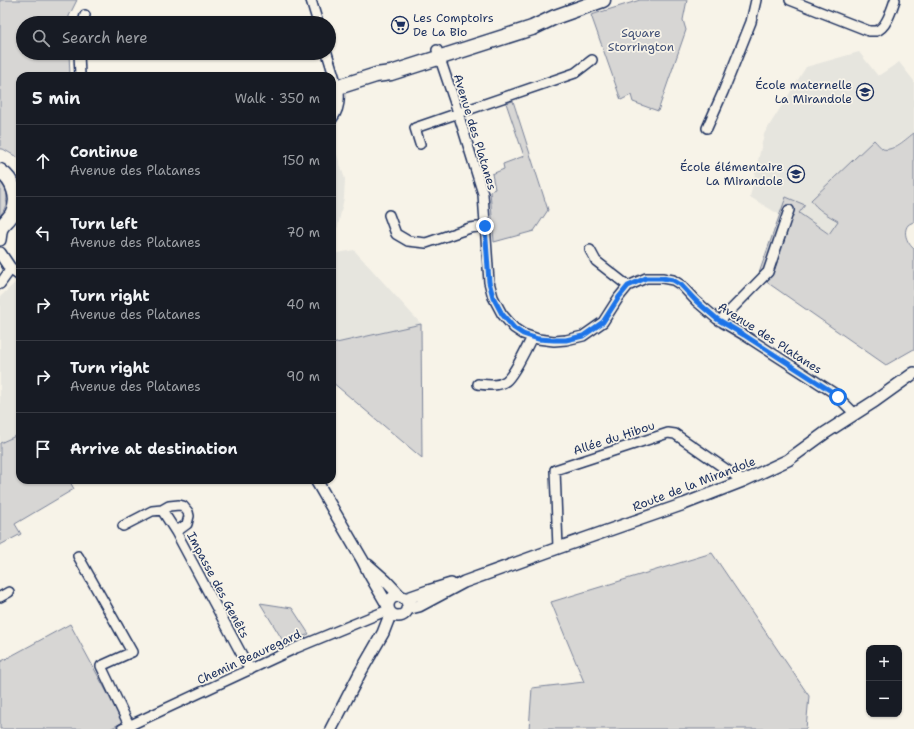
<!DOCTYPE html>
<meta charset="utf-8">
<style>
body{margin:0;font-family:"Shantell Sans",sans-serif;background:#20242c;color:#f1f3f6}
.controls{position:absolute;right:12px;bottom:12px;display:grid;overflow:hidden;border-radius:8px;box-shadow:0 1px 3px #0004}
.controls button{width:36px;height:36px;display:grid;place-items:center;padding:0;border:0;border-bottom:1px solid #363941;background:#171b24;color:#f1f3f6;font:20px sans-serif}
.stop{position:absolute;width:12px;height:12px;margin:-9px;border:3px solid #1a73e8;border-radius:50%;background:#fff}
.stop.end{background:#1a73e8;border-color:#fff;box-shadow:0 1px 4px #0008}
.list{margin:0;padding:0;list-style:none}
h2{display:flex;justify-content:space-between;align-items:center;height:52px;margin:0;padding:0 16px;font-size:17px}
h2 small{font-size:13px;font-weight:400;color:#9ea1a6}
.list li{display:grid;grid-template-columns:26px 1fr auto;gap:12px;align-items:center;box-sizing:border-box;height:72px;padding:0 16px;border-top:1px solid #363941}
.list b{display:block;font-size:15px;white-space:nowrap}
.list p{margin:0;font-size:13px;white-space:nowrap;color:#9ea1a6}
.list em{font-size:13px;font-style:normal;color:#9ea1a6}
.icon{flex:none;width:22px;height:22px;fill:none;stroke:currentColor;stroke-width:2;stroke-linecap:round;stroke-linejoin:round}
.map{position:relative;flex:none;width:914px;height:729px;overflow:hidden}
.search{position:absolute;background:#171b24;box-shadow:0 1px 3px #0004;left:16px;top:16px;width:320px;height:44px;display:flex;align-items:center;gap:10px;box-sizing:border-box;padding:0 14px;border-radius:22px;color:#9ea1a6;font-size:15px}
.panel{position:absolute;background:#171b24;box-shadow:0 1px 3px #0004;left:16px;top:72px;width:320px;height:412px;border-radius:12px}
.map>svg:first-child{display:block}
</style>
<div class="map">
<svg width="914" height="729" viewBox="0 0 914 729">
<rect width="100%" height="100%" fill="#f7f3e8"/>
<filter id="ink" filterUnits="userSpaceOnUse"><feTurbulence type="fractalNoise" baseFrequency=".025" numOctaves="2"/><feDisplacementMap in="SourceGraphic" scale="8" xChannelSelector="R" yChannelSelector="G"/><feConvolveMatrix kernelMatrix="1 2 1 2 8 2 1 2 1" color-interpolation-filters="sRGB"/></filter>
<g filter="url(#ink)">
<!-- built -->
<path fill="#e6e5de" d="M859 52 878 76 899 62 914 81V133L890 149H884L880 147 874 140 833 218 838 222 829 234 799 213 805 205 786 197 780 215 750 197 764 134 806 67Z
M332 140 345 179 344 198 338 226 332 238Z
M354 250 421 324 332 344V254Z
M16 282 20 283V434L0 443V297Z"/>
<!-- green -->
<path fill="#d7d6d4" stroke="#798299" d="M0 0H77L69 16V23H23V53H69L70 76H20V159L3 149H0Z
M640 0H687L683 20 686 30 658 111 633 102 631 95 621 100 591 15Z
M513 101 548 210 534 231 494 242 490 191 495 189 492 174 504 169 503 164 524 156 506 103Z
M914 133V222C913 222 909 224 908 225 902 233 908 244 914 249V349L886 365 758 276 786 197 805 205 799 213 829 234 838 221C829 216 816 209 811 200L874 140C877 143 880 147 883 149 893 152 907 138 914 133Z
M0 180C10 191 8 206 0 216Z
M421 324V325L422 458 332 382V344Z
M20 434V480H69L74 489 15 524 21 534 0 545V443Z
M712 553 809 696 806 729H529L532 688 584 682 551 602Z
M260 603 292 608 309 634 285 644Z
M70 624 123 722 110 729H0V662Z"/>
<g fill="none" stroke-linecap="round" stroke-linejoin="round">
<!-- minor casing -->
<g stroke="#1b2f5e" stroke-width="12">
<path id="minor" d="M311 0 318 23
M790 0 869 31C870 31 874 31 876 31 886 29 892 9 895 0
M83 23 85 15
M437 50 454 100 483 194 489 282 493 297 502 314 514 328 523 334 538 339 554 341 566 340 583 336 603 322 619 297 628 286 646 278H662L673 280 681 285 696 301 717 319 744 335 834 393 855 414
M79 53 80 76
M327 53 339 92C340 102 339 110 332 119
M707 128 723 92 751 22 756 0
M420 144 415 128 575 73 592 60
M389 215 396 234 408 241 426 243 470 228 485 226
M590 250 596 261 628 286
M0 284 8 273 10 268
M720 321 768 272 789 210
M478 384C487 385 497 387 506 381 514 375 527 347 532 337
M162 510 176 532
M123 526 152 511 162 510 169 506 179 505 183 506 188 512 189 516 187 524 176 532 250 670
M558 548 555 470 668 433 675 434 743 481
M78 556 132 652 101 666 129 725
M0 597 9 592
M122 729 296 648 388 610"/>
</g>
<!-- tertiary casing -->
<g stroke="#1b2f5e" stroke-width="14">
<path id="tertiary" d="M0 240 2 226
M0 253 10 268 20 275
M316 480 335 513 363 561 370 575 388 606
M368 565 386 581 400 596
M388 606a10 10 0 1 1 20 0a10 10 0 1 1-20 0Z
M405 599 428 591 451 584
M407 609 419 606 464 582 558 548 684 504 743 481 788 460 825 433 875 401 914 373
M331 729 360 673 383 633 390 615V613"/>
</g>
<!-- primary casing -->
<g stroke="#1b2f5e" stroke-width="17">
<path id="primary" d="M332 89 376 75 391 73 532 28 555 17 603 0
M0 171C13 180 21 199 12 214 10 218 5 222 2 226L0 228"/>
</g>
<!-- minor -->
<use href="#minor" stroke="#f7f3e8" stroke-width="9"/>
<!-- tertiary -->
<use href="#tertiary" stroke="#f7f3e8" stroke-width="11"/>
<!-- primary -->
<use href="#primary" stroke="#f7f3e8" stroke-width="14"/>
</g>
</g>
<g fill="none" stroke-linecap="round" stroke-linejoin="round" filter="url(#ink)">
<!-- route -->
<path stroke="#1a73e8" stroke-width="5" d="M485 226 489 282 493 297 502 314 514 328 523 334 538 339 554 340H566L583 336 603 322 619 297 628 286 646 278H662L673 280 681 285 696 301 717 319 744 335 834 393 838 397"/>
</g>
<!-- icons -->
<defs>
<g id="supermarket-ring" transform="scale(0.9)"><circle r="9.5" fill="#f7f3e8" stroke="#1b2f5e" stroke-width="1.5"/><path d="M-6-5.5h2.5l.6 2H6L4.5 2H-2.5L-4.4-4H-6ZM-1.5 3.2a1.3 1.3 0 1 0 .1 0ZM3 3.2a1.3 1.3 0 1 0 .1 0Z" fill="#1b2f5e"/></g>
<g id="school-ring" transform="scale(0.9)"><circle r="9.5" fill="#f7f3e8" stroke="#1b2f5e" stroke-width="1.5"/><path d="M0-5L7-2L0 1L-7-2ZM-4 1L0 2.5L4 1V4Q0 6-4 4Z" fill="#1b2f5e"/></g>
</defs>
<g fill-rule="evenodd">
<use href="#supermarket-ring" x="400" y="25"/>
<use href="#school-ring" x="865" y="92"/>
<use href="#school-ring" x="796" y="174"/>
</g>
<g text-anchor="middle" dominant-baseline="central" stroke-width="3.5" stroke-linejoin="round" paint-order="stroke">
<!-- poi labels -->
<g font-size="12" fill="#1b2f5e" stroke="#f7f3e8" text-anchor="end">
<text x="413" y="18" text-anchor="start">Les Comptoirs<tspan x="413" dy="14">De La Bio</tspan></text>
<text x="852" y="85">École maternelle<tspan x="852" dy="14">La Mirandole</tspan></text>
<text x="783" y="167">École élémentaire<tspan x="783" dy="14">La Mirandole</tspan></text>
</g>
<!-- park labels -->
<g font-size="12" fill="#415076" stroke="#f7f3e8">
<text x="641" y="33">Square<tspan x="641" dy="14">Storrington</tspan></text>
</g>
<!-- street labels -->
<g font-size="12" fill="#1b2f5e" stroke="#f7f3e8">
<text transform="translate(475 132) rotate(73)">Avenue des Platanes</text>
<text transform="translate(770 338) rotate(33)">Avenue des Platanes</text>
<text transform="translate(614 438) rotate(-18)">Allée du Hibou</text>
<text transform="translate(694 484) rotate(-21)">Route de la Mirandole</text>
<text transform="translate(218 585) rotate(62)">Impasse des Genêts</text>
<text transform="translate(249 657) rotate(-25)">Chemin Beauregard</text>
</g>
</g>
</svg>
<div class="controls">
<button>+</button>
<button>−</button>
</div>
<div class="stop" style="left:838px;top:397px"></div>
<div class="stop end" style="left:485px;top:226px"></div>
<div class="search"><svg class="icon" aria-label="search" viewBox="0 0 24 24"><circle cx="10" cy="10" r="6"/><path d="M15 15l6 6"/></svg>Search here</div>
<section class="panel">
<h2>5 min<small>Walk · 350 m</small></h2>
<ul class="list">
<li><svg class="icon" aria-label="ahead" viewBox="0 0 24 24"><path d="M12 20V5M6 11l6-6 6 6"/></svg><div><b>Continue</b><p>Avenue des Platanes</p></div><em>150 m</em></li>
<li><svg class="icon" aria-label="left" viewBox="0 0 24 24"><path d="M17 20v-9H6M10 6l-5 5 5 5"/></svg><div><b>Turn left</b><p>Avenue des Platanes</p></div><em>70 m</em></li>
<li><svg class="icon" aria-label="right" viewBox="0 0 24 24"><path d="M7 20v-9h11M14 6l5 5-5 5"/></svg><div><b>Turn right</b><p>Avenue des Platanes</p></div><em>40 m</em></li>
<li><svg class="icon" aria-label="right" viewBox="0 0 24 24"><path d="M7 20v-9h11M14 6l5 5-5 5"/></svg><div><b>Turn right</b><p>Avenue des Platanes</p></div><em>90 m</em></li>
<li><svg class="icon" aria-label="arrive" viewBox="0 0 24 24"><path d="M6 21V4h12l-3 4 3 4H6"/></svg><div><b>Arrive at destination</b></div></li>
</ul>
</section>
</div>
